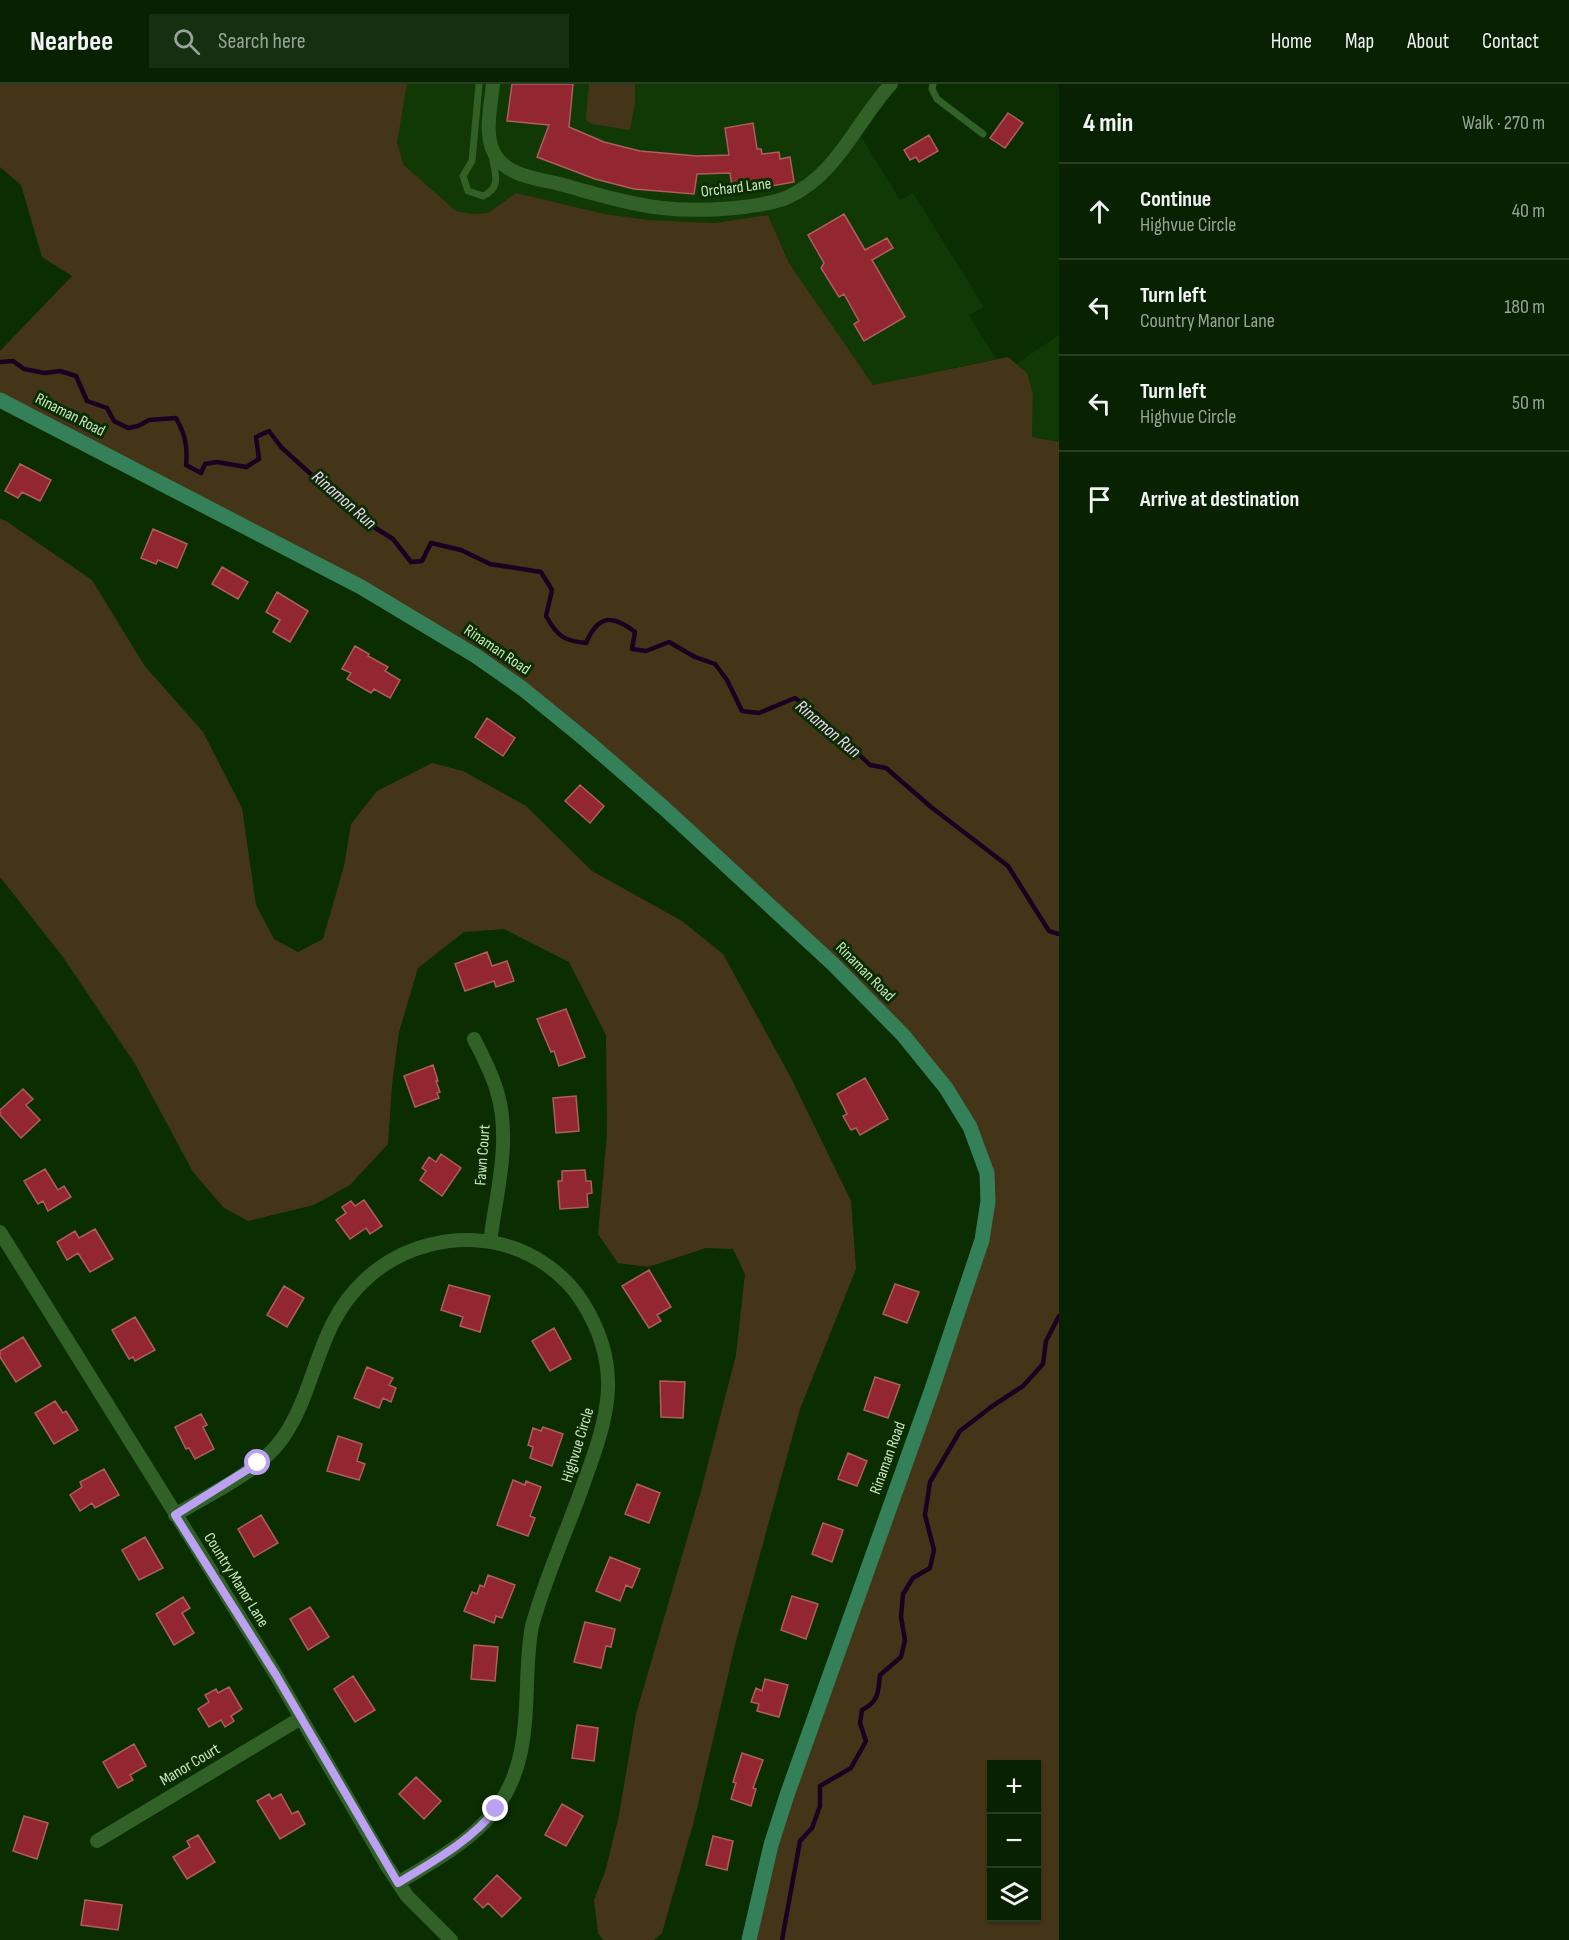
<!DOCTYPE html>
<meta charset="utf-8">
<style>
body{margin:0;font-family:"Sofia Sans Condensed",sans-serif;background:#162f10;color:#f1f3f6}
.controls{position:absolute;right:18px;bottom:18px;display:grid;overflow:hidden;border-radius:0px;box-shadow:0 2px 4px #0004}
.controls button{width:54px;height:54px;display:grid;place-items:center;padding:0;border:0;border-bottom:2px solid #293f23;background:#082201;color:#f1f3f6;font:30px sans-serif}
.stop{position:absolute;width:18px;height:18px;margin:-14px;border:4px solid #bca0f2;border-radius:50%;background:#fff}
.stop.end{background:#bca0f2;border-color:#fff;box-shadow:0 2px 6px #0008}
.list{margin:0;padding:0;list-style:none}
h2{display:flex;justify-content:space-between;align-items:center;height:78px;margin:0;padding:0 24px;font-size:26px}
h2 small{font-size:20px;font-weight:400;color:#98a499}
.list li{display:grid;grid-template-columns:39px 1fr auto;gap:18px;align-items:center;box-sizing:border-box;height:96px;padding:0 24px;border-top:2px solid #293f23}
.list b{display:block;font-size:22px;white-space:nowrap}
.list p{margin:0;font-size:20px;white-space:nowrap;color:#98a499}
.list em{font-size:20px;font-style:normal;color:#98a499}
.icon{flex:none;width:33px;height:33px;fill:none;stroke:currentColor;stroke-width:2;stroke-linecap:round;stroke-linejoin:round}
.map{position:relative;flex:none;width:1059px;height:1856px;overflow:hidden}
header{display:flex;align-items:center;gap:36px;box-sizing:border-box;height:84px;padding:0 30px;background:#082201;border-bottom:2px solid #293f23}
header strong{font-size:28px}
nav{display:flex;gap:33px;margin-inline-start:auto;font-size:21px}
.search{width:420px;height:54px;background:#162f10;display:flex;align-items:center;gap:15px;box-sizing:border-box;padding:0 21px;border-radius:0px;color:#98a499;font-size:22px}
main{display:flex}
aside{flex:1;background:#082201}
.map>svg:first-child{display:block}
</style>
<header>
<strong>Nearbee</strong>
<div class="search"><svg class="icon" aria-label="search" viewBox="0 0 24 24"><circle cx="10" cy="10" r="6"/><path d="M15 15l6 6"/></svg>Search here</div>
<nav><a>Home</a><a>Map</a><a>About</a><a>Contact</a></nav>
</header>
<main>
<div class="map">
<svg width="1059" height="1856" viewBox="0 0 1059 1856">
<rect width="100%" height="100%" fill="#0a2e01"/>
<!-- built -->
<path fill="#103905" d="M407 0H891L857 46 900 116 913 109 984 223 969 231 996 275 873 301 789 179 768 131 715 139 649 136 605 130 516 109 488 129 473 130 456 127 404 81 397 59Z
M1059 251V358L1032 353 1033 310 1016 280Z"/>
<!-- green -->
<path fill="#453518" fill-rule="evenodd" d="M0 0H407L397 59 404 81 456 127 473 130 488 129 516 109 605 130 649 136 715 139 768 131 789 179 873 301 1008 273 1027 289 1033 310 1032 353 1059 358V1856H749L754 1831 988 1117 958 1022 804 853 476 572 0 316V267L72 192 42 173 21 101 0 83ZM992 1680H1036V1834H992Z
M589 0H635V20L630 46 592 40 587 37 586 33Z
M0 435 6 437 92 496 144 581 203 648 242 724 256 821 274 855 298 868 323 855 344 782 351 740 377 707 432 679 463 687 526 722 592 787 682 837 723 870 791 994 851 1117 856 1185 800 1325 735 1561 694 1737 662 1849 654 1856H603L598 1849 594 1816 606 1785 619 1731 636 1630 701 1407 736 1271 745 1190 733 1165 706 1164 648 1183 618 1179 598 1150 607 1050 606 951 569 878 504 845 464 848 418 884 399 948 392 1001 388 1060 350 1101 314 1121 248 1137 224 1124 193 1088 135 980 63 873 0 793Z"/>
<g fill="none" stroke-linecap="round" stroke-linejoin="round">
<!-- stream -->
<path stroke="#1b0022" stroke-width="4.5" d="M0 278 13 277 24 285 45 289 60 287 76 292 87 317 107 324 114 337 128 344 138 342 149 336 176 334C185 350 188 363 186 381L201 389 205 380 217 378 246 383 259 375 256 353 269 347 281 363 358 433 393 455 411 478 422 477 431 459 461 466 490 480 541 488 552 506 546 532C557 552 564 557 586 559 598 531 612 530 635 548L632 565 646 567 669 558 695 573 715 580 727 596 742 627 759 629 795 614 817 630 870 681 886 684 931 723 1008 782 1049 847 1059 850
M782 1856 800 1757 812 1744 820 1722V1702L851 1684 866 1657 860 1639 862 1626C879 1617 878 1609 880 1591L901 1573 905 1556 901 1533 903 1510 913 1494 930 1484 934 1466 925 1431 930 1398 960 1347 991 1323 1023 1302 1043 1280 1046 1257 1059 1232"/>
</g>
<!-- building -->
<path fill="#922631" stroke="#ae5e5f" stroke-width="1.5" d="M512 0H573L569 43 604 58 640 67 697 72 729 71 725 44 753 39 757 65H761L762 70 779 68 780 75 790 73 794 98 733 109 730 89 697 90 694 110 634 105 595 95 537 73 549 41 507 37Z
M1008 29 1023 39 1005 64 990 54Z
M929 51 938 67 919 78 916 73 910 76 904 66Z
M844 130 865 166 887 154 893 164 872 176 905 233 864 257 854 240 859 237 844 210 839 213 821 184 824 179 808 151Z
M20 380 51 396 40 417 22 408 18 414 5 407Z
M153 445 187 460 177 484 158 476 156 480 141 474Z
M222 483 248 498 238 515 212 500Z
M277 508 308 527 290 558 273 548 280 536 266 528Z
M355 562 369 570 368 572 388 583 385 587 400 596 390 614 374 605 371 609 347 595 351 589 342 585Z
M487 634 515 654 503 672 475 653Z
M580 701 604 722 590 739 565 717Z
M487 868 492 882 507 877 514 897 496 903 494 897 465 907 455 880Z
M566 925 585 973 559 982 554 967 551 968 537 935Z
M433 981 438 997H436L440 1008 437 1009 439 1014 415 1023 404 992Z
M865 994 888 1035 860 1051 856 1044 851 1046 843 1032 847 1030 837 1010Z
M23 1005 33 1015 26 1021 40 1036 21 1054 0 1031V1026Z
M576 1012 579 1047 556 1049 553 1014Z
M441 1070 461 1084 442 1112 420 1096 426 1087 422 1084 429 1073 436 1078Z
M45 1085 58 1106 64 1102 71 1113 48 1127 43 1117 38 1120 24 1097Z
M585 1086 586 1097H591L592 1109 587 1110 588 1123 560 1125 558 1097H562V1087Z
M364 1116 382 1142 370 1150 366 1144 350 1155 336 1136 346 1129 342 1123 351 1117 355 1122Z
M95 1145 113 1175 90 1188 78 1169 67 1176 57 1158 75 1147 79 1154Z
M649 1186 671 1223 657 1231 661 1237 649 1244 622 1202Z
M895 1200 919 1208 907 1239 883 1230Z
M449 1201 490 1212 480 1248 460 1242 463 1233 441 1226Z
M284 1202 304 1214 287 1243 267 1231Z
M135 1233 155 1266 135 1277 133 1273 129 1275 112 1246Z
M554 1244 571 1275 550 1287 532 1257Z
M23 1253 41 1282 16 1298 0 1273V1267Z
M367 1283 393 1294 389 1301 396 1304 391 1318 383 1314 379 1324 354 1314Z
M875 1293 900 1301 888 1334 864 1326Z
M660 1297 685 1298 683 1334 661 1333Z
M55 1317 63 1329 66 1327 78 1346 54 1360 35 1329Z
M201 1330 207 1341 203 1343 214 1365 195 1375 189 1364 186 1365 175 1343Z
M543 1343 563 1350 552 1382 530 1374 533 1363 528 1361 533 1344 541 1347Z
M338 1352 362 1360 357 1377 365 1380 359 1396 327 1387Z
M848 1369 867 1377 857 1402 838 1395Z
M104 1385 119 1411 95 1424 92 1419 80 1427 70 1411 82 1403 80 1398Z
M513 1396 525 1401 526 1397 541 1403 530 1432 535 1434 528 1452 497 1441Z
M637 1400 660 1409 649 1439 625 1430Z
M261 1431 278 1459 254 1473 238 1445Z
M823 1439 843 1446 832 1478 812 1470Z
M145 1453 163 1484 139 1496 122 1466Z
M610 1473 640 1485 632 1504 626 1501 620 1517 596 1507Z
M488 1491 515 1501 502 1534 496 1532 494 1539 464 1527 472 1508 477 1510 480 1501 484 1503Z
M792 1512 818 1520 806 1555 781 1546Z
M183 1513 190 1524 182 1529 194 1549 174 1561 156 1530Z
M310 1523 329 1553 308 1566 290 1535Z
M585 1538 615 1545 611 1563 606 1562 601 1584 574 1578Z
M474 1561 498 1563 495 1597 471 1595Z
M353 1592 375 1626 355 1638 334 1605Z
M765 1595 788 1601 779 1633 757 1627 759 1620 751 1618 756 1604 762 1607Z
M229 1603 242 1625 231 1632 234 1637 225 1643 221 1636 209 1643 198 1625 209 1618 205 1611 216 1605 218 1609Z
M577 1641 598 1644 594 1677 572 1674Z
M134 1660 146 1682 130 1691 133 1696 118 1704 103 1678Z
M742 1669 763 1676 753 1704 756 1705 751 1722 731 1715 736 1699 733 1698Z
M416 1693 441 1717 424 1735 399 1710Z
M269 1710 272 1715 281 1710 292 1730 298 1727 305 1740 280 1755 257 1717Z
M562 1720 583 1732 566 1762 545 1751Z
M24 1732 48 1739 37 1775 13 1767Z
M198 1751 215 1778 187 1795 173 1773 190 1763 187 1757Z
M713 1752 733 1757 727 1786 706 1781Z
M497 1791 521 1814 502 1833 488 1819 483 1824 474 1815Z
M85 1816 122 1821 118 1846 81 1841Z"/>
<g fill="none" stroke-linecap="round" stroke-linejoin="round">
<!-- lane -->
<path stroke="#316126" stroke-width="7" d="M479 0 472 77 463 92 468 107 483 112C503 103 494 87 492 71
M933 0 932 5 937 15 983 50"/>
<!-- street -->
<path stroke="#316126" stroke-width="14" d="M493 0C491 22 482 56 498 75 512 93 540 95 560 100 593 109 628 120 662 124 689 127 717 126 744 123 759 121 774 119 788 113 837 91 857 37 891 0
M474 955C483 973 493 991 498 1011 511 1058 496 1111 490 1158
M0 1148 276 1591 387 1782 407 1812 451 1856
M175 1431C211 1409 256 1390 282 1355 318 1304 315 1242 365 1196 401 1162 453 1149 500 1160 534 1168 565 1190 583 1219 624 1285 608 1333 583 1401 567 1447 545 1494 532 1542 526 1573 528 1606 525 1638 518 1730 470 1756 398 1799
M97 1757 301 1634"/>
<!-- secondary -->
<path stroke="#338059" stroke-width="15" d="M0 316 361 503 476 572 523 605 587 657 664 724 833 880 903 951 946 1004 970 1043 987 1089 988 1117 982 1156 931 1308 787 1711 771 1761 749 1856"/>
</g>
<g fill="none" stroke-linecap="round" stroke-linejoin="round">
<!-- route -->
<path stroke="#bca0f2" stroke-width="8" d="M258 1379 175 1431 276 1591 398 1799C432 1778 471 1757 496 1725"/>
</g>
<g text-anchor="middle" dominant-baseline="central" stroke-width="6" stroke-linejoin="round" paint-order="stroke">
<!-- street labels -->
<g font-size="16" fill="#cce6c6" stroke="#0a2e01">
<text transform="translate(736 104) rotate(-7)">Orchard Lane</text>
<text transform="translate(70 331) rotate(27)">Rinaman Road</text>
<text transform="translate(497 566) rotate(34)">Rinaman Road</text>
<text transform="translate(865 888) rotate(45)">Rinaman Road</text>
<text transform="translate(483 1071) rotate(-86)">Fawn Court</text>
<text transform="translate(578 1361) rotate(-73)">Highvue Circle</text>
<text transform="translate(888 1374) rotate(-70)">Rinaman Road</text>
<text transform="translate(236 1496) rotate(58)">Country Manor Lane</text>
<text transform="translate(190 1681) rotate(-31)">Manor Court</text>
</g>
<!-- water labels -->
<g font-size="18" font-style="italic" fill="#f4d1fc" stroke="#0a2e01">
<text transform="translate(344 416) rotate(41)">Rinamon Run</text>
<text transform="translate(828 645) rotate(40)">Rinamon Run</text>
</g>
</g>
</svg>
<div class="controls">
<button>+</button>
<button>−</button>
<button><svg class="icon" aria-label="layers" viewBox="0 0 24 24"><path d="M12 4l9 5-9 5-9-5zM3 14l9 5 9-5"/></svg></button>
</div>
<div class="stop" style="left:258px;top:1379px"></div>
<div class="stop end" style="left:496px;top:1725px"></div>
</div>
<aside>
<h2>4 min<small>Walk · 270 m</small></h2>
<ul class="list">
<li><svg class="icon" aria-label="ahead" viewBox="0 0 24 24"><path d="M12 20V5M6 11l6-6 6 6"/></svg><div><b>Continue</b><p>Highvue Circle</p></div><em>40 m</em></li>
<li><svg class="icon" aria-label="left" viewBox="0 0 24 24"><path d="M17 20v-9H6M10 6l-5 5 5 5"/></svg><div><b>Turn left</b><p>Country Manor Lane</p></div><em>180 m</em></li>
<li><svg class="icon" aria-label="left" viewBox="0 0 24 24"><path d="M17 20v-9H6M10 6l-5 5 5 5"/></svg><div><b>Turn left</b><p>Highvue Circle</p></div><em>50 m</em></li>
<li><svg class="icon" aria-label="arrive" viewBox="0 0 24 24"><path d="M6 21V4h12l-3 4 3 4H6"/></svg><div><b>Arrive at destination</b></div></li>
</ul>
</aside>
</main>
